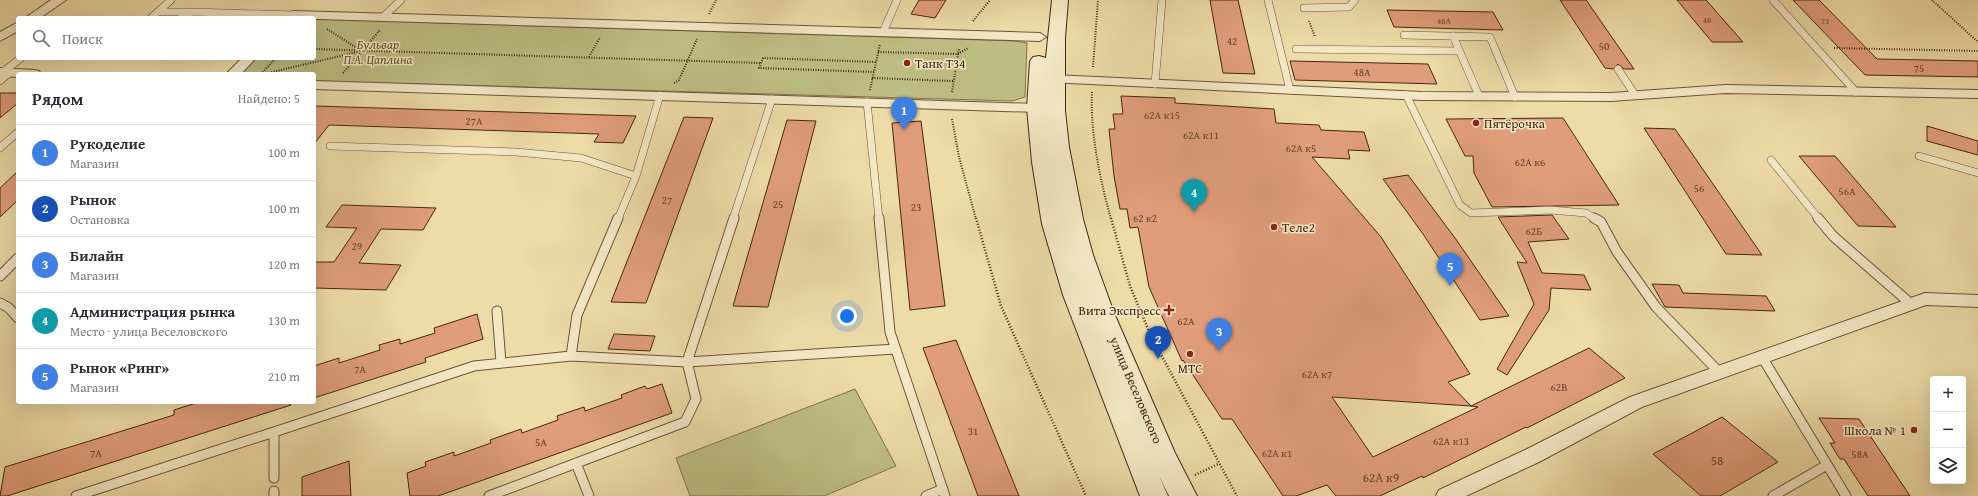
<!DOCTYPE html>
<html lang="ru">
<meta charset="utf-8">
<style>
body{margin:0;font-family:"Gentium Book Plus",serif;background:#f2f2f3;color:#2b2b33}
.controls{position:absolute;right:12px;bottom:12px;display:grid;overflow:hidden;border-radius:4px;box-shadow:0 4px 16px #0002}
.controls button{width:36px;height:36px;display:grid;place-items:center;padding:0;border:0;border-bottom:1px solid #e1e1e2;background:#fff;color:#2b2b33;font:20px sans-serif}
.you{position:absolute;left:847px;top:316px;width:14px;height:14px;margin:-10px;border:3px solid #fff;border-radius:50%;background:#1a73e8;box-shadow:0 0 0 6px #1a73e833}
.badge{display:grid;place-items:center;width:26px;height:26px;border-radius:50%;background:#b45309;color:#fff;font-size:13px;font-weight:700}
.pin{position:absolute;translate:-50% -33px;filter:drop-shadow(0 1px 2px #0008)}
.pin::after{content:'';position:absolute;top:21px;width:14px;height:12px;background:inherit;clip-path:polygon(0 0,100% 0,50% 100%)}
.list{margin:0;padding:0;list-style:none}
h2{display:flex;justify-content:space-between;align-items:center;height:52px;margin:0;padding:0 16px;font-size:17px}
h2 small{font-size:13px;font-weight:400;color:#7c7c81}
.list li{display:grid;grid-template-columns:26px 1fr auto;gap:12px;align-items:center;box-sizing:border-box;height:56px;padding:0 16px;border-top:1px solid #e1e1e2}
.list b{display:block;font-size:15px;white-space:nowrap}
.list p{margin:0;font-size:13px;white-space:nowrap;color:#7c7c81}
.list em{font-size:13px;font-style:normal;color:#7c7c81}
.icon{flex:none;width:22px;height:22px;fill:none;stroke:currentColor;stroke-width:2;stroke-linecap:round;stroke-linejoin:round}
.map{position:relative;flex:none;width:1978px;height:496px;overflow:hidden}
.search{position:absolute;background:#fff;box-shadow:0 4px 16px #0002;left:16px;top:16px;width:300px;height:44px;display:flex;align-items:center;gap:10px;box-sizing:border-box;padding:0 14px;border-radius:4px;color:#7c7c81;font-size:15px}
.panel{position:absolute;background:#fff;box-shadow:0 4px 16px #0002;left:16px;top:72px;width:300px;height:332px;border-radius:4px}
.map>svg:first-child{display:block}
</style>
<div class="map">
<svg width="1978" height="496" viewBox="0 0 1978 496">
<rect width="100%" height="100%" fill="#eddba8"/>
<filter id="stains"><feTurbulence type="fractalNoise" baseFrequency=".005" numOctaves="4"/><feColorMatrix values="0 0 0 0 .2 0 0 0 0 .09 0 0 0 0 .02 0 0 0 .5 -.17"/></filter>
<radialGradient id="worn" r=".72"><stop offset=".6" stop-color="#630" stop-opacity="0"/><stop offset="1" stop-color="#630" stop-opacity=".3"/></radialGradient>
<!-- green -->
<path fill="#bdbe84" stroke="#80724b" d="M314 19 1016 41 1027 43 1025 97 1012 101 314 81V74H243L242 73 257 58H314Z
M855 389 896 466 824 496H690L676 458Z"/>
<!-- building -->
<path fill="#e09d7b" stroke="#432712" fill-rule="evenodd" d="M919 0H946L935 18 911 14Z
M1210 0H1238L1255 74 1223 73Z
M1560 0H1586L1634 69H1624L1618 64 1613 69 1605 68Z
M1677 0H1706L1743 42H1712Z
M1793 0H1819L1877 59 1978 61V77L1865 75Z
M1387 10 1493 12 1503 30 1394 27Z
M1290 61 1428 64 1437 84 1295 80Z
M0 93H18V103L0 118Z
M1121 96 1175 98V103L1274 109 1276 123 1319 125 1321 130 1364 132 1370 151 1348 150 1350 159 1312 157 1381 237 1470 374 1448 382 1471 406 1589 348 1625 378 1527 428 1526 427 1423 478 1422 476 1380 496H1336L1327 485 1296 496H1283L1232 419H1222L1183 360 1182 361 1149 287 1138 227 1130 228 1127 209H1120L1114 176 1109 129H1115L1113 114H1123ZM1332 397 1471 406 1478 407 1373 457Z
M314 106 636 116 623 143 594 142 599 134 329 125 314 144Z
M684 117 713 118 646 303 611 302Z
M1563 118 1619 205 1492 207 1474 173 1473 156H1465L1446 119Z
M787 120 816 121 768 307 733 306Z
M921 121 945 306 910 310 892 123Z
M1927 126 1978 141V155L1927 141Z
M1644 128 1675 129 1762 255 1726 254Z
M1799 156H1835L1896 227 1858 226Z
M18 171V200L0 217V188Z
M1408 175 1455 238 1509 316 1480 320 1423 234 1383 179Z
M342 205 436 208 423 230 381 229 359 263 401 265 386 290 314 288V262H334L357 228 326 227Z
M1552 215 1569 239 1528 242 1542 273 1584 275 1591 290 1551 288 1549 310 1507 375 1497 369 1534 304 1517 262 1527 263 1498 217Z
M1652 284 1679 285 1683 293 1766 296 1775 311 1665 307Z
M477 314 483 339 425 358 426 362 314 398V366L339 358V363L380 350 379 345 400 339V344L435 333 434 328Z
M614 334 655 336 650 351 608 349Z
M956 340 1019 496H978L923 348Z
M662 384 672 413 438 496H410L407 473 426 466 425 462 454 452V456L491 443 490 440 521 429 522 433 558 420 557 416 584 407 585 411 622 398 621 395 645 386 647 389Z
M199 402H290L291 405 7 496H0L5 467 174 415V410Z
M1722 417 1778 462 1720 496H1701L1653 454Z
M1819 418 1859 419 1910 496H1868L1844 459H1840L1830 443H1835Z
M349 461 351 496H302V477Z"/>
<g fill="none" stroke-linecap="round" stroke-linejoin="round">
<!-- service-far1 casing -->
<g stroke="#6e5438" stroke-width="8">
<path id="service-far1" d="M1268 0 1290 90
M1773 0 1856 92
M1304 8 1349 7 1355 0
M158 12H191
M383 17 401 0
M151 18 171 0
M181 18 192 12 294 15
M883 32 897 0
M1404 35 1490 37 1515 97
M1453 36 1479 96
M1296 49 1459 51
M1618 69 1635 95
M3 72 21 58
M0 81 9 73
M1155 84 1162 0
M1406 95 1460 205 1471 213 1550 210 1586 213 1595 219
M867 102 879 219
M330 146 516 152 581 158 636 176 618 219
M0 148 18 132
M1919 156 1978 173
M1771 160 1819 219
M636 176 660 95
M733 219 772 99"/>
</g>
<!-- service casing -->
<g stroke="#6e5438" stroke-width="11">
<path id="service" d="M734 218 687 362 896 349
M879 218 890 332 945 496
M1594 218 1601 222 1617 252 1656 307 1719 372
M1818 218 1833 236 1911 304
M0 276 18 258
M0 303 9 308 18 318
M497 311 501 363
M571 356 577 315 618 218
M1762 357 1846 496
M576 463 589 496
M274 478V432L474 366 571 356 687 362 696 399 685 422 489 496
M274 491V496
M76 496 274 432
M926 496 943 489
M1773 496 1827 465"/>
</g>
<!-- minor casing -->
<g stroke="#6e5438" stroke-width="2">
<path id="minor" d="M51 0H66L40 18H25Z
M294 11 1040 33 1046 37 1040 41 285 18 290 12Z
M18 22V31L0 41V32Z
M242 58H256L241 74H226Z
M0 68 34 70 39 71 41 74H18V77L0 76Z
M1053 75 1422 92 1611 93 1726 85 1978 90V98L1726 93 1611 101 1422 100 1048 82 1046 79 1048 76Z
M314 81 1037 104 1042 105 1044 108 1042 111 1037 112 314 89Z
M1925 293 1978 295V307L1926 305 1642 407 1539 462 1466 496H1436L1439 490 1525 450 1630 397Z"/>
</g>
<!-- secondary casing -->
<g stroke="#432712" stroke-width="2">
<path id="secondary" d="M1052 0H1068L1065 38V111L1069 147 1083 219 1093 255 1114 313 1175 453 1197 496H1169L1159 476 1168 496H1140L1063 295 1042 224 1032 162 1027 108 1030 61 1033 57 1039 56 1046 58Z"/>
</g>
<!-- path-far1 -->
<path stroke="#432712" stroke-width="2" stroke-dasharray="1 1.5" stroke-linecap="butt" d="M1932 0 1978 42
M709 14 716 0
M973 21 990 0
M1309 21 1315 37
M327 29 360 50
M1834 48 1978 51
M314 49 761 63
M878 52 958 54 968 48
M589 57 600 37
M1093 67 1098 0
M874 72 759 68 763 58 876 62
M343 73 380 30
M261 74 276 58
M264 74 357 52
M872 78 953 81
M674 83 679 80 697 39
M870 90 880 44
M952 92 959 48
M1092 92C1090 132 1100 180 1111 219
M952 119 959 157 976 219"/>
<!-- path -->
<path stroke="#432712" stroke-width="2.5" stroke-dasharray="1 2" stroke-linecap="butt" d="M976 218 1001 306 1086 496
M1111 218 1130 286 1151 336 1237 496
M1195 475 1218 464"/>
<!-- service-far1 -->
<use href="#service-far1" stroke="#f3e8c6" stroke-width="7"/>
<!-- service -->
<use href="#service" stroke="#f3e8c6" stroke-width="9"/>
<!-- minor -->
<use href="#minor" fill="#f3e8c6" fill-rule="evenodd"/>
<!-- secondary -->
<use href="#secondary" fill="#f3e8c6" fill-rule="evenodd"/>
</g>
<!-- markers -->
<g fill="#8f2418" stroke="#f3e8c6" stroke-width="1.5">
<circle cx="907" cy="63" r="4"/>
<circle cx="1476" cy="123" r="4"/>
<circle cx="1274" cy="227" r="4"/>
<path d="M1167 304h4v4h4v4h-4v4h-4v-4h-4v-4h4z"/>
<circle cx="1190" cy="354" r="4"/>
<circle cx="1914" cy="430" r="4"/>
</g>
<g text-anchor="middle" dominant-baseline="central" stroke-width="3" stroke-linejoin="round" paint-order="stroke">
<!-- far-number labels -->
<g font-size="9" fill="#6a442c">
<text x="1707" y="19">48</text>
<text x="1444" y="20">46А</text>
<text x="1825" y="20">73</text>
</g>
<!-- number labels -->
<g font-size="11" fill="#6a442c">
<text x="1232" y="41">42</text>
<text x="1604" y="46">50</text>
<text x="1919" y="68">75</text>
<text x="1362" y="72">48А</text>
<text x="1162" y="115">62А к15</text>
<text x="474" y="121">27А</text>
<text x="1201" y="135">62А к11</text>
<text x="1301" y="148">62А к5</text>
<text x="1530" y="162">62А к6</text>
<text x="1699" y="188">56</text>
<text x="1847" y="191">56А</text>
<text x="667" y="200">27</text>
<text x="778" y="204">25</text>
<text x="916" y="207">23</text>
<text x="1145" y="218">62 к2</text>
<text x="1534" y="231">62Б</text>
<text x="357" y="246">29</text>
<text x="1186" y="321">62А</text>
<text x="360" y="369">7А</text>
<text x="1317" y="374">62А к7</text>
<text x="1559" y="387">62В</text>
<text x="973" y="431">31</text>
<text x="1451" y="441">62А к13</text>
<text x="541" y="442">5А</text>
<text x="96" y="453">7А</text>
<text x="1277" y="453">62А к1</text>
<text x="1860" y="454">58А</text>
</g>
<!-- park labels -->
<g font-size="13" font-style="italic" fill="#624d2e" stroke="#f3e8c6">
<text x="378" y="44">Бульвар<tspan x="378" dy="15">П.А. Цаплина</tspan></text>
</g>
<!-- poi labels -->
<g font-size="13" fill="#432712" stroke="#f3e8c6" text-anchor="start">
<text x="915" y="63">Танк T34</text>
<text x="1484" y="123">Пятёрочка</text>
<text x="1282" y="227">Теле2</text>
<text x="1161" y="310" text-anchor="end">Вита Экспресс</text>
<text x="1190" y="368" text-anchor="middle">МТС</text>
<text x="1906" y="430" text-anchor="end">Школа № 1</text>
</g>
<!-- street labels -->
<g font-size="13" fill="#432712" stroke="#f3e8c6">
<text transform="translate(1136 390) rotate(67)">улица Веселовского</text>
</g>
<!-- near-number labels -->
<g font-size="13" fill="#6a442c">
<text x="1717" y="460">58</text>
<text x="1381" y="477">62А к9</text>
</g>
</g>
<rect width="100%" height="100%" filter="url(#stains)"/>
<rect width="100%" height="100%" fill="url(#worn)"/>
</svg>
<div class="controls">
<button>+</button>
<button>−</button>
<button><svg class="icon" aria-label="layers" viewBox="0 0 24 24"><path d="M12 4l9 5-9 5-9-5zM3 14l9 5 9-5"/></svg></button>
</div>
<div class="you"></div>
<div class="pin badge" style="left:904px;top:130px;background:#3f7fe0">1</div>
<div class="pin badge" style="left:1158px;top:359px;background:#1a4fb4">2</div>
<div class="pin badge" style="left:1219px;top:351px;background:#3f7fe0">3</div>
<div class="pin badge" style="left:1194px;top:212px;background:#0f9aa8">4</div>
<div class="pin badge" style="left:1450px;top:286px;background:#3f7fe0">5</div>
<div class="search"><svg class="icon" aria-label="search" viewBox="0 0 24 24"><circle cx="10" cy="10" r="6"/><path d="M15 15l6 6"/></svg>Поиск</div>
<section class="panel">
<h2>Рядом<small>Найдено: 5</small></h2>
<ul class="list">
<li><span class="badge" style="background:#3f7fe0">1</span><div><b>Рукоделие</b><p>Магазин</p></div><em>100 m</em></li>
<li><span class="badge" style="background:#1a4fb4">2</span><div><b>Рынок</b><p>Остановка</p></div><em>100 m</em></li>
<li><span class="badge" style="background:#3f7fe0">3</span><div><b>Билайн</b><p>Магазин</p></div><em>120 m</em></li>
<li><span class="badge" style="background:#0f9aa8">4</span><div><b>Администрация рынка</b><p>Место · улица Веселовского</p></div><em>130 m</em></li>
<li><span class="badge" style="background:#3f7fe0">5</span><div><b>Рынок «Ринг»</b><p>Магазин</p></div><em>210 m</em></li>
</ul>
</section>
</div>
